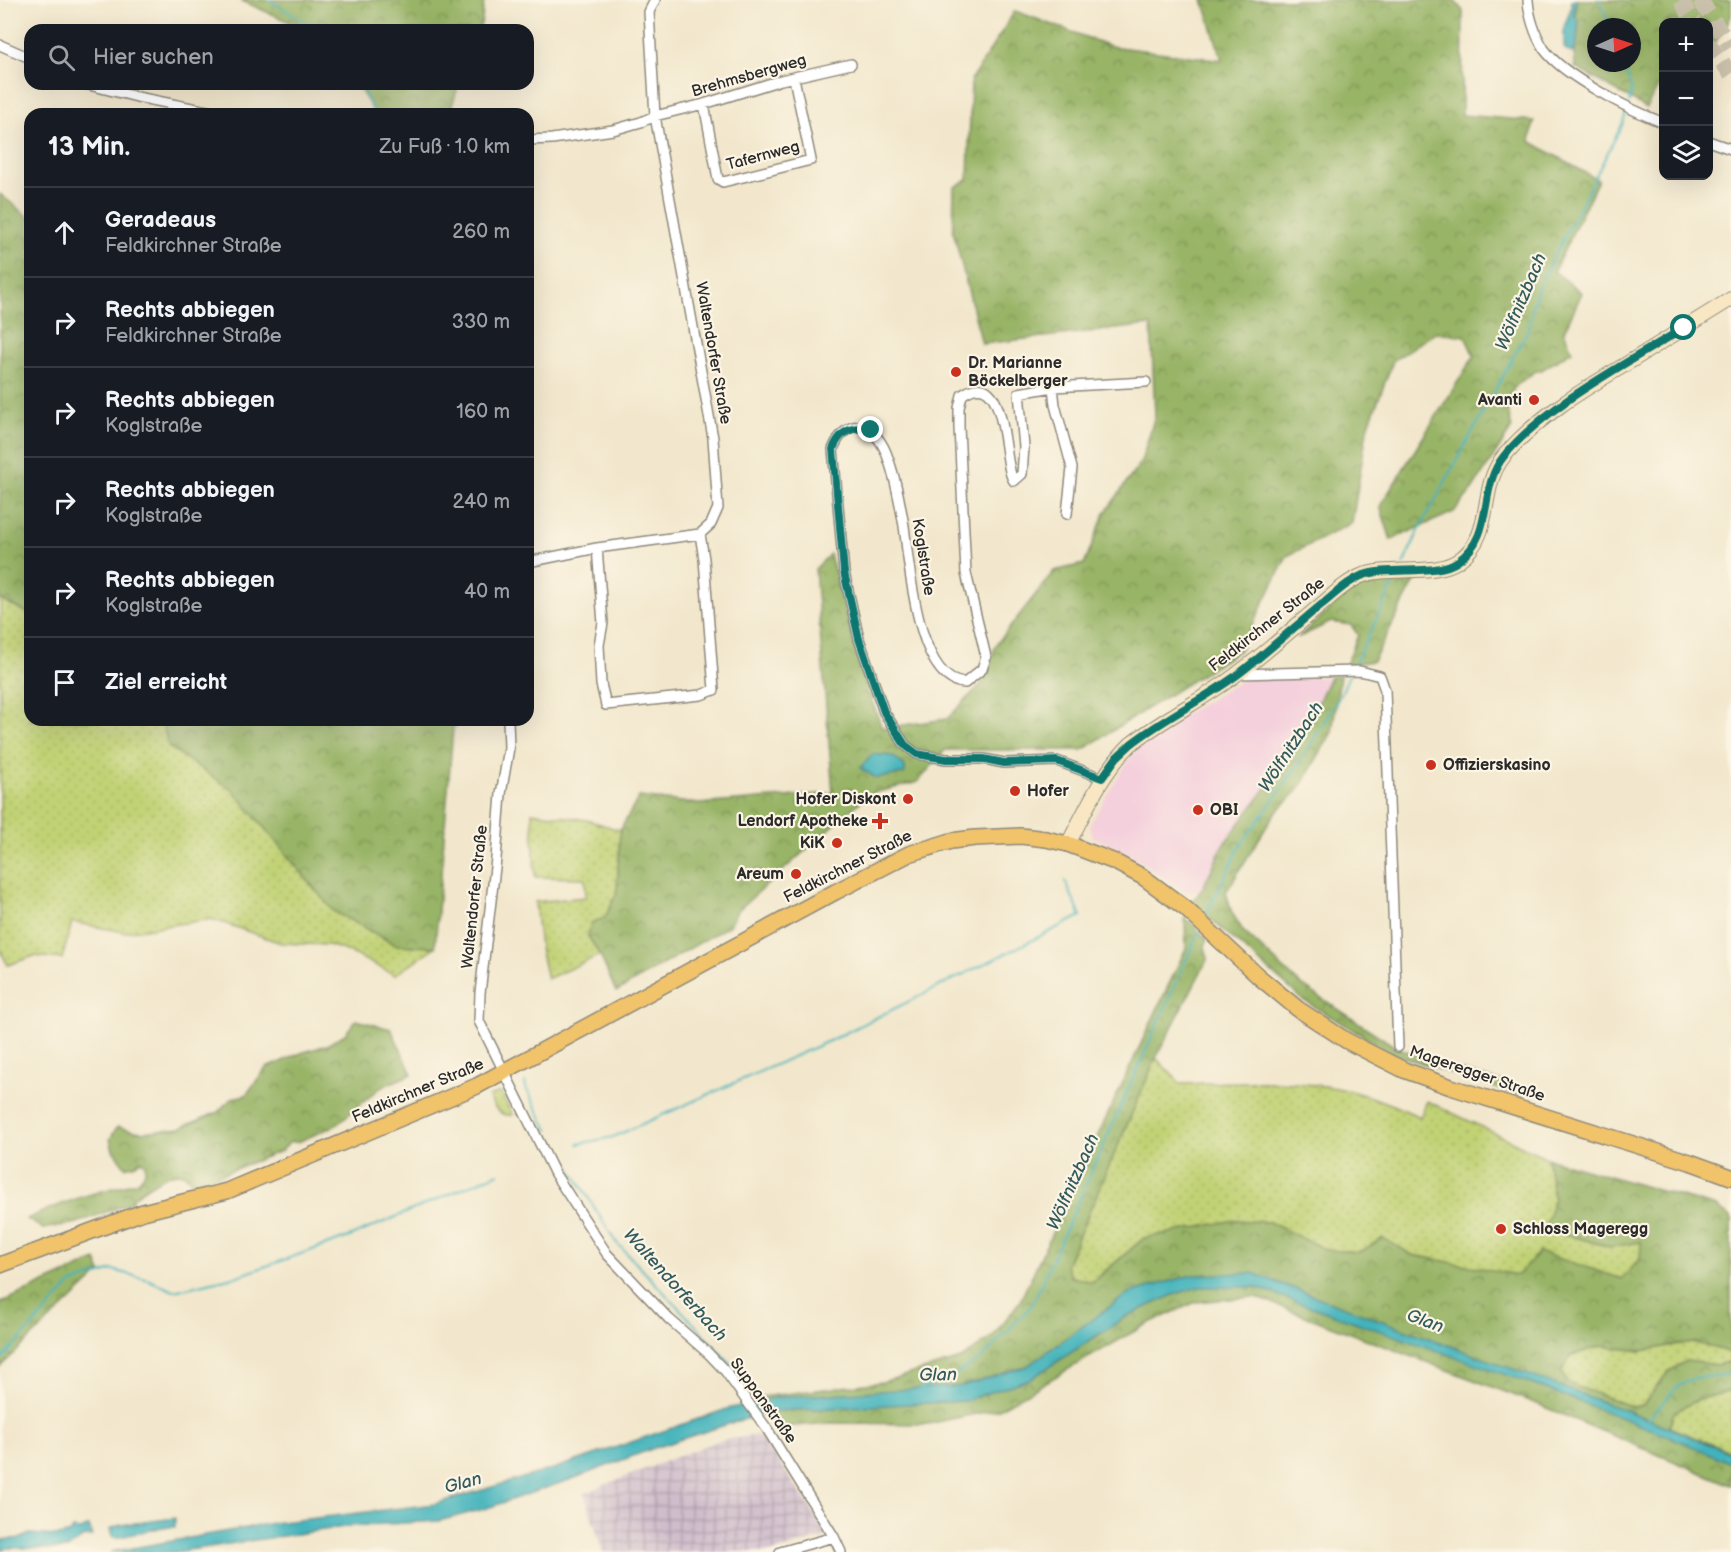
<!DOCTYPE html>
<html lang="de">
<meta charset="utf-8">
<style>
body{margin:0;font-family:"Balsamiq Sans",sans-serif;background:#20242c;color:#f1f3f6}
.controls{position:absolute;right:18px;top:18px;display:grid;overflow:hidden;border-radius:12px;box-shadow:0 6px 24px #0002}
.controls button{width:54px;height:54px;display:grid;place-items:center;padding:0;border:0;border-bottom:2px solid #363941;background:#171b24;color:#f1f3f6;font:30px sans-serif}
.compass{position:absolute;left:1587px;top:18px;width:54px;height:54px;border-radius:50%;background:#171b24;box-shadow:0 6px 24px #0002;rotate:87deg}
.stop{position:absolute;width:18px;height:18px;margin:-14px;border:4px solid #0f766e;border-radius:50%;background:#fff}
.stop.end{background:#0f766e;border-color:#fff;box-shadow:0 2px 6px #0008}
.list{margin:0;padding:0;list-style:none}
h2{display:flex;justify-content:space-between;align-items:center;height:78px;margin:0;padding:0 24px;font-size:26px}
h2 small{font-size:20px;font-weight:400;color:#9ea1a6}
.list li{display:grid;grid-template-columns:39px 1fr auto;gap:18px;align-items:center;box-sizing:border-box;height:90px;padding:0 24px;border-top:2px solid #363941}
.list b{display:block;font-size:22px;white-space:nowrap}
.list p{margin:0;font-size:20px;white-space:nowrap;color:#9ea1a6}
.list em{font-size:20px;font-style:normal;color:#9ea1a6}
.icon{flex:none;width:33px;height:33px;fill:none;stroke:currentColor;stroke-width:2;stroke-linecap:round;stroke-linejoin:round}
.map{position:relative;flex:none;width:1731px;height:1552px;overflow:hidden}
.search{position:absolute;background:#171b24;box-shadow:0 6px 24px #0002;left:24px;top:24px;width:510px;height:66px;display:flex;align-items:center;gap:15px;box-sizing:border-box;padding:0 21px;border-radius:18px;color:#9ea1a6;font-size:22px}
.panel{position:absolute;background:#171b24;box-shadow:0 6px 24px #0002;left:24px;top:108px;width:510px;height:618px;border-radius:18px}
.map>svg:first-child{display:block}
</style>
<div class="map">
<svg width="1731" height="1552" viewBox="0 0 1731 1552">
<defs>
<pattern id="industrial-grid" width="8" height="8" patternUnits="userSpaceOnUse" patternTransform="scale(1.5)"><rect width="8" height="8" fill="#d0bdcc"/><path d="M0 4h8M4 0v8" fill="none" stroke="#a99aa6"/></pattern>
<pattern id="grass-dots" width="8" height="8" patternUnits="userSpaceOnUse" patternTransform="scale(1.5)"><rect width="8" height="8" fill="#c1d274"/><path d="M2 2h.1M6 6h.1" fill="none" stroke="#a6b465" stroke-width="1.8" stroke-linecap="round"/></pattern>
<pattern id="forest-crowns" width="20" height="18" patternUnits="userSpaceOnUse" patternTransform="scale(1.5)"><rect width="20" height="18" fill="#98b466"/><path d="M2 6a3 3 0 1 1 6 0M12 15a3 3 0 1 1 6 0" fill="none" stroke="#7c9354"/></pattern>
</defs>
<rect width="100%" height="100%" fill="#fcf5e5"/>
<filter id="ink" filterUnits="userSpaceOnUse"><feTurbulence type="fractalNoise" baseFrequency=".0167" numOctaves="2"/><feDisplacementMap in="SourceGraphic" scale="12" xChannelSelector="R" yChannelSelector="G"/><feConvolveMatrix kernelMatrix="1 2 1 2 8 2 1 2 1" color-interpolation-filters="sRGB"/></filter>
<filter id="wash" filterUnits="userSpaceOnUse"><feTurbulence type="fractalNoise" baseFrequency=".008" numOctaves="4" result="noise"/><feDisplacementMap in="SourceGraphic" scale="24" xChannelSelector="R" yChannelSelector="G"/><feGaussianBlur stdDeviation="1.35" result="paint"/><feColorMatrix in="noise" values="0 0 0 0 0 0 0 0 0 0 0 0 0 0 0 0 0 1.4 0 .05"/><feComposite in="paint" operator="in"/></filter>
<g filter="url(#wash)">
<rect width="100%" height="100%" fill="#f2e7cc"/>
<!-- built -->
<path fill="#f4cfdc" d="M1330 677 1297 747 1224 844 1202 889 1186 892 1127 852 1093 837 1089 826 1131 756 1150 735 1244 679Z"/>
<!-- industrial -->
<path fill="url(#industrial-grid)" d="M757 1435 762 1436 829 1536 773 1552H603L584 1493 717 1441Z"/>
<!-- grass -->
<path fill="url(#grass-dots)" stroke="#767e50" stroke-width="1.5" d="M0 599 30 614V720H161L169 747 234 791 333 911 396 945 435 947 395 975 349 952 329 945 281 943 212 919 124 932 72 922 62 959 34 956 8 965 0 950Z
M532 812 587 820 620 830 617 892 605 918 591 923 588 936 600 955 547 979 540 948 535 902 586 897 585 878 535 877Z
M1156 1058 1181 1084C1226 1082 1271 1080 1315 1085 1351 1088 1388 1102 1420 1117L1427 1101 1547 1158 1554 1199 1546 1229 1610 1247 1642 1241 1640 1259 1622 1279 1539 1252 1518 1276 1412 1255 1383 1238 1360 1252 1326 1250 1269 1222 1144 1238 1092 1282 1071 1277 1066 1265Z
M497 1093H501L513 1115C499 1117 495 1108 489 1097Z
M1692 1342 1729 1352 1731 1361 1717 1365 1686 1361 1668 1372 1643 1405 1633 1407 1567 1383 1561 1371 1572 1355 1602 1346 1641 1351Z
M1731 1390V1452L1669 1427 1674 1412 1698 1400Z"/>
<!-- forest -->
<path fill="url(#forest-crowns)" stroke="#627048" stroke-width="1.5" fill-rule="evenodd" d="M240 0H484L482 20 479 30H307Z
M1203 0H1454L1463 11 1462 115 1534 121 1530 141 1598 180 1554 271 1582 293 1564 331 1572 351 1540 371H1536L1516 385 1506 403 1512 428 1472 490 1454 512 1391 540 1380 506 1474 356 1465 336 1436 332 1393 361 1367 430 1352 523 1287 556 1240 650 1082 750H945L918 782 869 794 737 911 730 925 616 992 600 955 588 936 591 923 605 918 617 892 620 830 639 797 699 804 833 793 815 569 830 554 862 675 882 728 947 719 986 679 995 646 1054 571 1084 564 1105 513 1141 462 1155 416 1151 325 982 344 953 231 954 187 968 180 971 80 1015 11 1110 46 1222 60Z
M1576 0H1731V17L1709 52 1708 22H1664L1663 78 1646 108 1575 67ZM1596 27H1632V63H1596Z
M357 84H459L450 111 431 114H375Z
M0 194 30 218V614L0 599Z
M1389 580 1416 579 1373 661 1346 665 1358 635 1351 625 1331 622 1297 638 1347 594 1367 582Z
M1340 676 1332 732 1298 791 1275 813 1226 892 1232 913 1243 931 1300 984 1397 1048C1410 1051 1420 1057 1432 1061 1462 1072 1493 1080 1524 1088L1523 1097 1391 1053 1303 1000 1192 903 1202 889 1224 844 1297 747 1330 677Z
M161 720H452L453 728 435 947 396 945 333 911 234 791 169 747Z
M1185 917 1207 939 1205 947 1208 958 1156 1058 1066 1265 1071 1277 1093 1282 1144 1238 1235 1220 1269 1222 1326 1250 1360 1252 1383 1238 1412 1255 1518 1275 1539 1252 1622 1279 1640 1259 1641 1242 1611 1247 1545 1229 1554 1199 1547 1158 1716 1207 1731 1217V1357L1729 1352 1692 1342 1641 1351 1602 1346 1572 1355 1561 1371 1567 1383 1633 1407 1643 1405 1668 1372 1686 1361 1717 1365 1731 1361V1390L1698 1400 1674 1412 1669 1427 1731 1452V1485L1537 1404 1255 1297 1196 1302 1147 1324 999 1409 928 1424 829 1423 783 1427 751 1398 882 1382 961 1359 993 1336 1020 1301 1186 948Z
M356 1020 391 1029 412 1074 381 1087 336 1125 298 1142H290L281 1151 194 1185 186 1175C183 1174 180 1173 176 1173 165 1175 134 1193 130 1203L77 1223 43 1229 27 1219C63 1201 99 1191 137 1182 144 1176 146 1172 145 1164L140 1160 136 1164 125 1167 113 1150 110 1139 117 1127 141 1132 180 1128 218 1112 232 1098 246 1095 266 1068 301 1053 327 1045 345 1034Z
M96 1260 101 1272 0 1367V1303Z"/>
<!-- water -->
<path fill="#43b3bb" stroke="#376f73" stroke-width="1.5" d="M1571 0H1576L1574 16 1579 20 1577 43 1574 53 1569 52 1564 48V27L1571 8Z
M873 754 892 756 905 766V772L903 774 876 778 860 768Z
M1252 1273 1638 1415 1731 1453V1463C1576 1395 1414 1344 1255 1287H1198L1173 1295 1129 1315 1032 1378 964 1401 779 1411 738 1421 657 1447 575 1478 484 1509 439 1521 351 1526 175 1552H110L273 1523 435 1504 556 1468 727 1409 779 1397 962 1386 1027 1366 1129 1293 1192 1275Z
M175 1518V1527H163L116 1538 112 1536 110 1529 120 1525Z
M89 1526 92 1536 84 1537 67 1549 8 1548 0 1550V1540L22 1538 29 1534 58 1536 70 1533 73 1529 81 1530Z"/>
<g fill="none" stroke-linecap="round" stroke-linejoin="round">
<!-- stream -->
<path stroke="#43b3bb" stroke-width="2" d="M269 0 319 30
M1600 0 1610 27
M1623 63 1632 90 1629 103
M359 84 375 114
M1403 565 1421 526 1528 330 1537 290 1623 123 1627 109
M1353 667 1398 575
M453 720 456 727
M1205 917 1240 846 1295 770 1341 694 1349 675
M525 1082 526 1088 548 1130
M553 1140 615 1241 695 1325 763 1400
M578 1144 613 1137 831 1040 1081 916 1065 881
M0 1361 71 1284 113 1270 149 1280 174 1291 238 1276 349 1237 499 1173
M920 1389 953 1376 982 1358 1032 1305 1199 931
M1646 1421 1678 1386 1695 1378 1731 1374"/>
</g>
</g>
<g filter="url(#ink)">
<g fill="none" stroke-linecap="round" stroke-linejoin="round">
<!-- highway-tunnel -->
<path stroke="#cac1ac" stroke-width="16" stroke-dasharray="16 8" stroke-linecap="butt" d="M1681 0 1694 22
M1700 0 1731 47
M1708 43 1731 74"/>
<!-- street casing -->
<g stroke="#8e897c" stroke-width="12">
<path id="street" d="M1528 0C1529 16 1535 35 1544 49 1563 76 1632 111 1664 123
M0 45 30 58
M85 84 137 97 222 114
M704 104 718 179 723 182 811 160 794 78
M528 140 552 139 613 130 641 122 655 116 704 104 781 80 851 64
M1708 141 1731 149
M1053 387 1055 405 1072 468 1067 514
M597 548 603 623 599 645 601 684 606 705 701 695 714 690 704 559 700 534
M528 562 597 548 700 534 711 524 718 508 713 438 655 116 649 12 655 0
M1237 674 1360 671 1380 676 1385 690 1398 1047
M508 720 509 748 501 794 496 859 480 993 479 1021 555 1174 607 1254 669 1319 709 1354 726 1372 767 1429 834 1537 841 1552
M1102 778 1057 761 1004 763 984 759H946L917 754 905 745 884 712 859 639 844 572 833 449C849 411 878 426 888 458 896 480 900 503 904 526 909 562 917 682 965 683L982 669 986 657 966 573 959 427V408L962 395C1010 361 1002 469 1014 481L1022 474 1024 447 1019 393 1053 387 1146 382
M780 1552 834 1537"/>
</g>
<!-- secondary casing -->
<g stroke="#8e897c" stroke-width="16">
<path id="secondary" d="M1068 844C1087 808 1102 772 1131 744 1164 718 1203 700 1237 674 1266 653 1293 628 1321 605 1333 595 1346 582 1361 576 1388 565 1436 577 1459 560 1496 534 1477 489 1504 456 1536 418 1581 391 1623 366 1659 344 1695 321 1731 299"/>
</g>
<!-- primary casing -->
<g stroke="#8e897c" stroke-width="18">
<path id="primary" d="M0 1265 143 1212 227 1191 477 1086 835 892 909 854 951 841 975 838 1021 836 1046 839 1068 844 1115 862 1143 877 1185 908 1258 976 1298 1009 1347 1041 1404 1070 1451 1087 1690 1162 1731 1177"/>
</g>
<!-- street -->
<use href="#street" stroke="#fff" stroke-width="9"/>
<!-- secondary -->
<use href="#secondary" stroke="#f9e7c3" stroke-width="14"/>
<!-- primary -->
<use href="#primary" stroke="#f1c36a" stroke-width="15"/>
</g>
</g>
<g fill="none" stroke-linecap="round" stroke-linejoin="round" filter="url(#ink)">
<!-- route -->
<path stroke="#0f766e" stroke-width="8" d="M871 430C852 425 840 431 833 449L844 572 859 639 884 712 905 745 917 754 946 759H984L1004 763 1057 761 1102 778 1117 757 1131 744C1164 718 1203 700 1237 675 1266 653 1293 628 1321 605 1333 596 1346 582 1361 576 1388 565 1436 577 1458 561 1496 534 1477 489 1504 456 1546 405 1627 363 1684 328"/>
</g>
<!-- markers -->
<g fill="#c8321e" stroke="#fcf5e5" stroke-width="2">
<circle cx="956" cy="372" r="6"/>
<circle cx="1534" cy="400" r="6"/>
<circle cx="1431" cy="765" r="6"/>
<circle cx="1015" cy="791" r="6"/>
<circle cx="908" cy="799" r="6"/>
<circle cx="1198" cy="810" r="6"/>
<path d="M877 812h6v6h6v6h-6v6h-6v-6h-6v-6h6z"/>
<circle cx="837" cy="843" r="6"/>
<circle cx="796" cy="874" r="6"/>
<circle cx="1501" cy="1229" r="6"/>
</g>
<g text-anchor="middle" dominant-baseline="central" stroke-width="4.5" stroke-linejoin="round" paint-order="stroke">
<!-- street labels -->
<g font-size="16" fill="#2b2b2b" stroke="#fcf5e5">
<text transform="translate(749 76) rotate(-16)">Brehmsbergweg</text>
<text transform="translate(763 156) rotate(-15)">Tafernweg</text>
<text transform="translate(713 353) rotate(80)">Waltendorfer Straße</text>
<text transform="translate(923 557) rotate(81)">Koglstraße</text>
<text transform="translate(1267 625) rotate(-38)">Feldkirchner Straße</text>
<text transform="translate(848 867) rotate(-27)">Feldkirchner Straße</text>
<text transform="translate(475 897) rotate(-84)">Waltendorfer Straße</text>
<text transform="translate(1477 1074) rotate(19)">Mageregger Straße</text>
<text transform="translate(418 1091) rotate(-23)">Feldkirchner Straße</text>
<text transform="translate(763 1401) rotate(54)">Suppanstraße</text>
</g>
<!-- poi labels -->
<g font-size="16" font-weight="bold" fill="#2b2b2b" stroke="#fcf5e5" text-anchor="start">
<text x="968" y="363">Dr. Marianne<tspan x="968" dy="18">Böckelberger</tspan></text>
<text x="1522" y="400" text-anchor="end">Avanti</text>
<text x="1443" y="765">Offizierskasino</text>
<text x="1027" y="791">Hofer</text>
<text x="896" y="799" text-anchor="end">Hofer Diskont</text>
<text x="1210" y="810">OBI</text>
<text x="868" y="821" text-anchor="end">Lendorf Apotheke</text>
<text x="825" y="843" text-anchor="end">KiK</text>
<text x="784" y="874" text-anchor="end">Areum</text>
<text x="1513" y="1229">Schloss Mageregg</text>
</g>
<!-- water labels -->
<g font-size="18" font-style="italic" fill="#335b5d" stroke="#fcf5e5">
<text transform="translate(1521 302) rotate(-67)">Wölfnitzbach</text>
<text transform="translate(1291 747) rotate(-57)">Wölfnitzbach</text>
<text transform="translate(1073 1182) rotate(-66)">Wölfnitzbach</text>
<text transform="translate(675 1285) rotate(48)">Waltendorferbach</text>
<text transform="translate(1425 1321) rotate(20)">Glan</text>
<text transform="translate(938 1375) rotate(-1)">Glan</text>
<text transform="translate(463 1483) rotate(-15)">Glan</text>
</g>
</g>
</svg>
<div class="controls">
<button>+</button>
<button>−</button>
<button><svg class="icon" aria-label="layers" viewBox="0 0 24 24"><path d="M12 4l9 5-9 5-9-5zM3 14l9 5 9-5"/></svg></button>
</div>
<svg class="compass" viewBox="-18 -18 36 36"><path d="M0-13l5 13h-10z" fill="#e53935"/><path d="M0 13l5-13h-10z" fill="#9ea1a6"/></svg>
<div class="stop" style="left:1684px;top:328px"></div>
<div class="stop end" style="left:871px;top:430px"></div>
<div class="search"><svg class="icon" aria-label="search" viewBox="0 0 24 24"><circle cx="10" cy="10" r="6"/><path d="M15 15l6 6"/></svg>Hier suchen</div>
<section class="panel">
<h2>13 Min.<small>Zu Fuß · 1.0 km</small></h2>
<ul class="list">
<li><svg class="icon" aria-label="ahead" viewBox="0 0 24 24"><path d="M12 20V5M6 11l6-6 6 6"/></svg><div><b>Geradeaus</b><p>Feldkirchner Straße</p></div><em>260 m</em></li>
<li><svg class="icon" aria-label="right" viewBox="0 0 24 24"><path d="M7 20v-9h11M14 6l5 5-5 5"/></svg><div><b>Rechts abbiegen</b><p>Feldkirchner Straße</p></div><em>330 m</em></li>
<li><svg class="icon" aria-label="right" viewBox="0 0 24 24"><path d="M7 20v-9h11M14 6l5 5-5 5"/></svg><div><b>Rechts abbiegen</b><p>Koglstraße</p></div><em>160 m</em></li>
<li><svg class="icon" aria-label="right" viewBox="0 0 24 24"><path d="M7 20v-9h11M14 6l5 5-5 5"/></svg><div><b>Rechts abbiegen</b><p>Koglstraße</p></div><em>240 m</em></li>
<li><svg class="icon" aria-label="right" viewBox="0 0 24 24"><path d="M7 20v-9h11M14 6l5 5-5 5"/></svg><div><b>Rechts abbiegen</b><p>Koglstraße</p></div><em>40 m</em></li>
<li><svg class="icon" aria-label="arrive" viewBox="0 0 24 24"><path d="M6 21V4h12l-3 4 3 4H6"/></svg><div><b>Ziel erreicht</b></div></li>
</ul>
</section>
</div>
